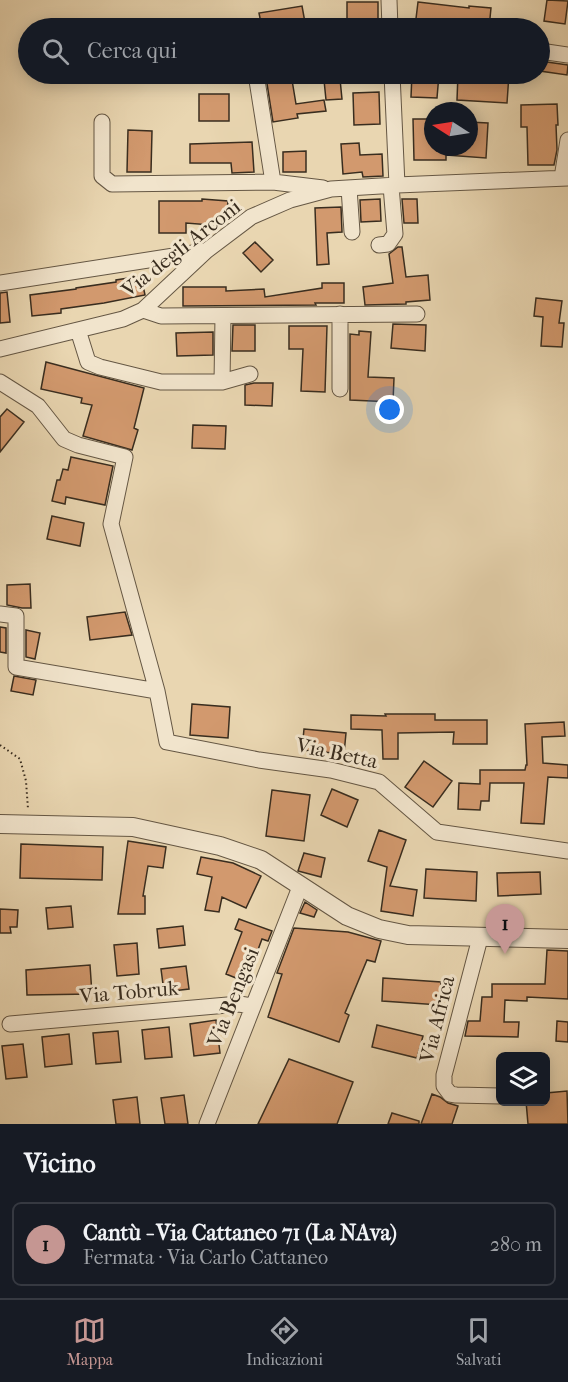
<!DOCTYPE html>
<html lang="it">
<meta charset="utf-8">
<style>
body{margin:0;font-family:"IM FELL French Canon",serif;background:#242831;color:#f1f3f6}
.controls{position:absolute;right:18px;bottom:18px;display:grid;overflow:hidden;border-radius:9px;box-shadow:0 3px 15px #0003}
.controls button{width:54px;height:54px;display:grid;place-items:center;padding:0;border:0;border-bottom:2px solid #363941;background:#171b24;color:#f1f3f6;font:30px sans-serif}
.compass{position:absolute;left:424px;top:102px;width:54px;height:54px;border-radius:50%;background:#171b24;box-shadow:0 3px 15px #0003;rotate:282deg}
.you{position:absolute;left:390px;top:410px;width:21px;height:21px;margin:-15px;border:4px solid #fff;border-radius:50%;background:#1a73e8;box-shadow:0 0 0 9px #1a73e833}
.badge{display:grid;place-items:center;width:39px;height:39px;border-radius:50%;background:#c59692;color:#111;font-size:20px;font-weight:700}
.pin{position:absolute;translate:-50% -50px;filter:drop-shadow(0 2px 3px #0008)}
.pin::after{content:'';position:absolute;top:32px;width:21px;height:18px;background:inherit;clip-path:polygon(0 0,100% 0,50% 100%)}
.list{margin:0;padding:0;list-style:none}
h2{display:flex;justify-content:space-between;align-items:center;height:78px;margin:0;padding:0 24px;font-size:26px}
h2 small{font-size:20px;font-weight:400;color:#9ea1a6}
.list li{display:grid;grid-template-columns:39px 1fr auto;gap:18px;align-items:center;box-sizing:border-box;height:84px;margin:0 12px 12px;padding:0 12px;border:2px solid #363941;border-radius:9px}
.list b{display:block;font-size:22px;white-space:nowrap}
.list p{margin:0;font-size:20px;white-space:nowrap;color:#9ea1a6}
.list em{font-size:20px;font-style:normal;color:#9ea1a6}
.icon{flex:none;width:33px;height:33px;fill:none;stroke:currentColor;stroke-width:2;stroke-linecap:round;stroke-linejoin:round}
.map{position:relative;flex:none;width:568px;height:1124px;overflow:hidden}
.search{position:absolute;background:#171b24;box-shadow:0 3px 15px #0003;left:18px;right:18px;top:18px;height:66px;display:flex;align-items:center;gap:15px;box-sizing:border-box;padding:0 21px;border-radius:33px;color:#9ea1a6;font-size:22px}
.sheet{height:174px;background:#171b24}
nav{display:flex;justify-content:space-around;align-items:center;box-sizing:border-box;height:84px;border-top:2px solid #363941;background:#171b24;font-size:16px;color:#9ea1a6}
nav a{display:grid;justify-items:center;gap:3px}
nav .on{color:#c59692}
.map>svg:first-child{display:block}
</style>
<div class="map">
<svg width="568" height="1124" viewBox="0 0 568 1124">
<rect width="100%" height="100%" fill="#e9d6b1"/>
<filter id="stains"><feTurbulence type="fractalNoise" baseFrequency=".00333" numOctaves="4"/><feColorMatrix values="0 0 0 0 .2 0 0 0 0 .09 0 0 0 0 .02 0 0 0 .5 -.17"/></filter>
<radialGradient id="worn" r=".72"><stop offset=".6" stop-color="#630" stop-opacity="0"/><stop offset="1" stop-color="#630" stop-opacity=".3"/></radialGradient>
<!-- building -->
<path fill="#d2996e" stroke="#392d1f" stroke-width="1.5" d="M547 0 568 1 565 24 544 21Z
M347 2H378V27H347Z
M418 2 469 8V6L491 8 489 28 415 27Z
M302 6 306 28H262L259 13Z
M540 61 568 65 567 75 540 71Z
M291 74 296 104 324 100 326 111 297 114 298 118 273 122 266 77Z
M412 74H439L437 98 411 97Z
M458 74H509L507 103 457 100Z
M340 79 342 99 326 100 324 80Z
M379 92 380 124 354 125 353 93Z
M199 94H229V121H199Z
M557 104 558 125H556L557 150 554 165H528L527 127H521V105Z
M413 119H433V147H469V122L488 123 486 158 446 155V160H414Z
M128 130 152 131 151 172H127Z
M252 142 254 172 232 173 231 163H190V144Z
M359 143 360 155 382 154 383 176 363 177 362 172 343 174 341 144Z
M306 151V172H283V152Z
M202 199 228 201 226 224 224 226 186 223V233H159V201H202Z
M380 199 381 221 361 222 360 200Z
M402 199H417L418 223H404Z
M341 207 342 232 327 233 329 264 317 265 315 208Z
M255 242 273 260 261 272 243 253Z
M398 247H402L406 277 428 275 430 300 406 302V304L365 305 363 287 393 283 389 254Z
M141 276 145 295 104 303 61 309V313L32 316 30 295 76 289V288L116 282V280Z
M322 283H344V303H315L316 305 183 306V287H226V291L264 289 265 297 322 288Z
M7 292 10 322 0 323V293Z
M536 298 562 301 559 323H564L562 347 541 346 543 317 534 316Z
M393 324 426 325 425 351 391 348Z
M233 325H255V351H232Z
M289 326H327L325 392 301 391 303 349H289Z
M359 331 371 332 368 377 394 378 393 402 350 400V334L359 335Z
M213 332V355L177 356 176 333Z
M46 362 144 388 134 428 138 430 132 450 83 436 92 405 81 403 82 398 41 389Z
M254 383H273L272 406 245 405V385Z
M7 409 24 422 0 452V417Z
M193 425 226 426 225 449 192 448Z
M71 457 113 466 105 505 66 497 65 504 52 501 57 480H60L63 469 68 470Z
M52 516 84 523 80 546 47 539Z
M30 584 31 608H22L7 605V585Z
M125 612 132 635 90 640 87 617Z
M0 627 6 628V653L0 652Z
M26 630 40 633 35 659 26 657Z
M14 676 36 680 33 695 11 691Z
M192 704 230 707 228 738 190 735Z
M385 714H435V720H487V744H453L454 732 398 733V759H383L382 730 351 729V715L386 716Z
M564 722 565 736 542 737 543 763 568 765V778L548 777 544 824 521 823 524 783H490L489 801H481L480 810 458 809 459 783 480 784V770H525L526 765H527L525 724Z
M304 729 346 733 344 754 302 750Z
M424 761 452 781 433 807 405 787Z
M332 789 358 800 347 827 321 815Z
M272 790 310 795 304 841 266 836Z
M379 830 406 840 390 886 417 890 413 916 381 911 387 867 368 861Z
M128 841 166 847 163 868 148 866 143 896H145V914H118Z
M21 844 103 847 102 880 20 878Z
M304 853 325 858 321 877 298 871Z
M201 857 233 863 261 876 246 908 222 897 219 912 205 910 212 877 197 874Z
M426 869 477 872 476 901 424 898Z
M540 872 541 894 498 896 497 873Z
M305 902 317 910 314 917 300 913Z
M71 906 73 927 48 929 46 908Z
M0 909 18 910 17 927H10L11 933H0Z
M239 919 272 931 268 941 262 939 246 982 226 974 242 932 235 929Z
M183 926 185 945 159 948 157 929Z
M294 928 348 932 381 941 375 962 367 960 345 1013 349 1015 339 1042 268 1017 282 974 277 973Z
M137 943 139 974 117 976 114 945Z
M547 950 568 951V999L527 997V1001L505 1000 504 1022H519L518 1037 465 1036 468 1021H480L482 997H492V984H545Z
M90 965 92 994 27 995 26 970Z
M186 966 189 989 164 992 161 969Z
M383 978 441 982 440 1005 382 1001Z
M216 1020 220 1053 194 1056 190 1024Z
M557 1021 568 1022V1042L556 1041Z
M377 1025 423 1036 417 1058 372 1047Z
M169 1027 172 1057 145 1059 142 1030Z
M118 1031 121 1062 96 1064 93 1033Z
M69 1034 72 1064 45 1067 42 1037Z
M23 1044 27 1077 6 1079 2 1046Z
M289 1059 353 1082 337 1124H258Z
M567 1091 568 1124H528L526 1101H546V1093Z
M432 1094 440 1097 448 1103 458 1106 452 1124H421Z
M184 1095 188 1124H165L161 1098Z
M137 1097 140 1124H116L113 1100Z
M392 1113 419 1121V1124H388Z"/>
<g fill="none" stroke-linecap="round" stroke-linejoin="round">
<!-- minor casing -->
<g stroke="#655744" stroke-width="17">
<path id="minor" d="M389 0 390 28
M540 51 568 55
M256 74 273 182
M392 74 397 185
M102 122V176L112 184 273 182 323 188
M562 178 568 140
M349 188 352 232
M379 245 388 244 395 234 391 186
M0 283 206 251
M143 310 161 316 417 314
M78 330 88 362 100 367 161 382H222L250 374
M0 349 123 319 143 310 206 251 251 217 290 200 331 189 397 185 568 178
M0 382 38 406 64 439 78 445 125 457 111 524 157 691 167 742 259 760 331 770 379 782 437 832 568 851
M222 382 223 316
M340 389V314
M0 614 16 616V667L157 691
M480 938 444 1075V1086L450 1094 456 1095 500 1096
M10 1024 239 1004 252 1006
M207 1124 300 887"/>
</g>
<!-- tertiary casing -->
<g stroke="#655744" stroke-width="20">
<path id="tertiary" d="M0 824 133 827 220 846 261 860 347 916 379 929 408 935 568 939"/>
</g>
<!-- path -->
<path stroke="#392d1f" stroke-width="2" stroke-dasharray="1.5 3" stroke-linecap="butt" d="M0 745 20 759 26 781 28 809"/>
<!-- minor -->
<use href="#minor" stroke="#f1e4cc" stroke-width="15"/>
<!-- tertiary -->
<use href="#tertiary" stroke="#f1e4cc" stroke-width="18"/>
</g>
<g text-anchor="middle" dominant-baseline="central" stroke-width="6" stroke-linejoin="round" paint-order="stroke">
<!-- street labels -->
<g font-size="21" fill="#392d1f" stroke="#f1e4cc">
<text transform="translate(181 248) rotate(-38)">Via degli Arconi</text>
<text transform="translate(337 753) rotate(12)">Via Betta</text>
<text transform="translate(129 992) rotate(-5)">Via Tobruk</text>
<text transform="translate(233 997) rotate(-68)">Via Bengasi</text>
<text transform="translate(437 1019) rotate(-76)">Via Africa</text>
</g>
</g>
<rect width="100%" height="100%" filter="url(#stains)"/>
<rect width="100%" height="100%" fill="url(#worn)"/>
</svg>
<div class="controls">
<button><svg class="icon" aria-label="layers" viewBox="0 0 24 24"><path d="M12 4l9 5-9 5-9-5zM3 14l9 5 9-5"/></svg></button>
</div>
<svg class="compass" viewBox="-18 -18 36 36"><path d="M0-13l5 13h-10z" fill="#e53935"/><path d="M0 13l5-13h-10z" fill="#9ea1a6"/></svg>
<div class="you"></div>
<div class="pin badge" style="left:505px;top:954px">1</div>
<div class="search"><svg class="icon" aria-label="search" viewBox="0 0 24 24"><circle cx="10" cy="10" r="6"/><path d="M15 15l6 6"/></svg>Cerca qui</div>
</div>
<section class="sheet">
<h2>Vicino<small></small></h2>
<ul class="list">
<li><span class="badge">1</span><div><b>Cantù - Via Cattaneo 71 (La NAva)</b><p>Fermata · Via Carlo Cattaneo</p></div><em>280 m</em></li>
</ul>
</section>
<nav>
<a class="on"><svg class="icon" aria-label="map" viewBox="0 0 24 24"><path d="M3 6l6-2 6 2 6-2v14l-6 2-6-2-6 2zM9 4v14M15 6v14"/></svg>Mappa</a>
<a><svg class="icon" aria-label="directions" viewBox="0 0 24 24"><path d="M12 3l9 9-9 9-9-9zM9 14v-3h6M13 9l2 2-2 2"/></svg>Indicazioni</a>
<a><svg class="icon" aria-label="saved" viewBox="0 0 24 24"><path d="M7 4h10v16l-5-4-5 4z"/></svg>Salvati</a>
</nav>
